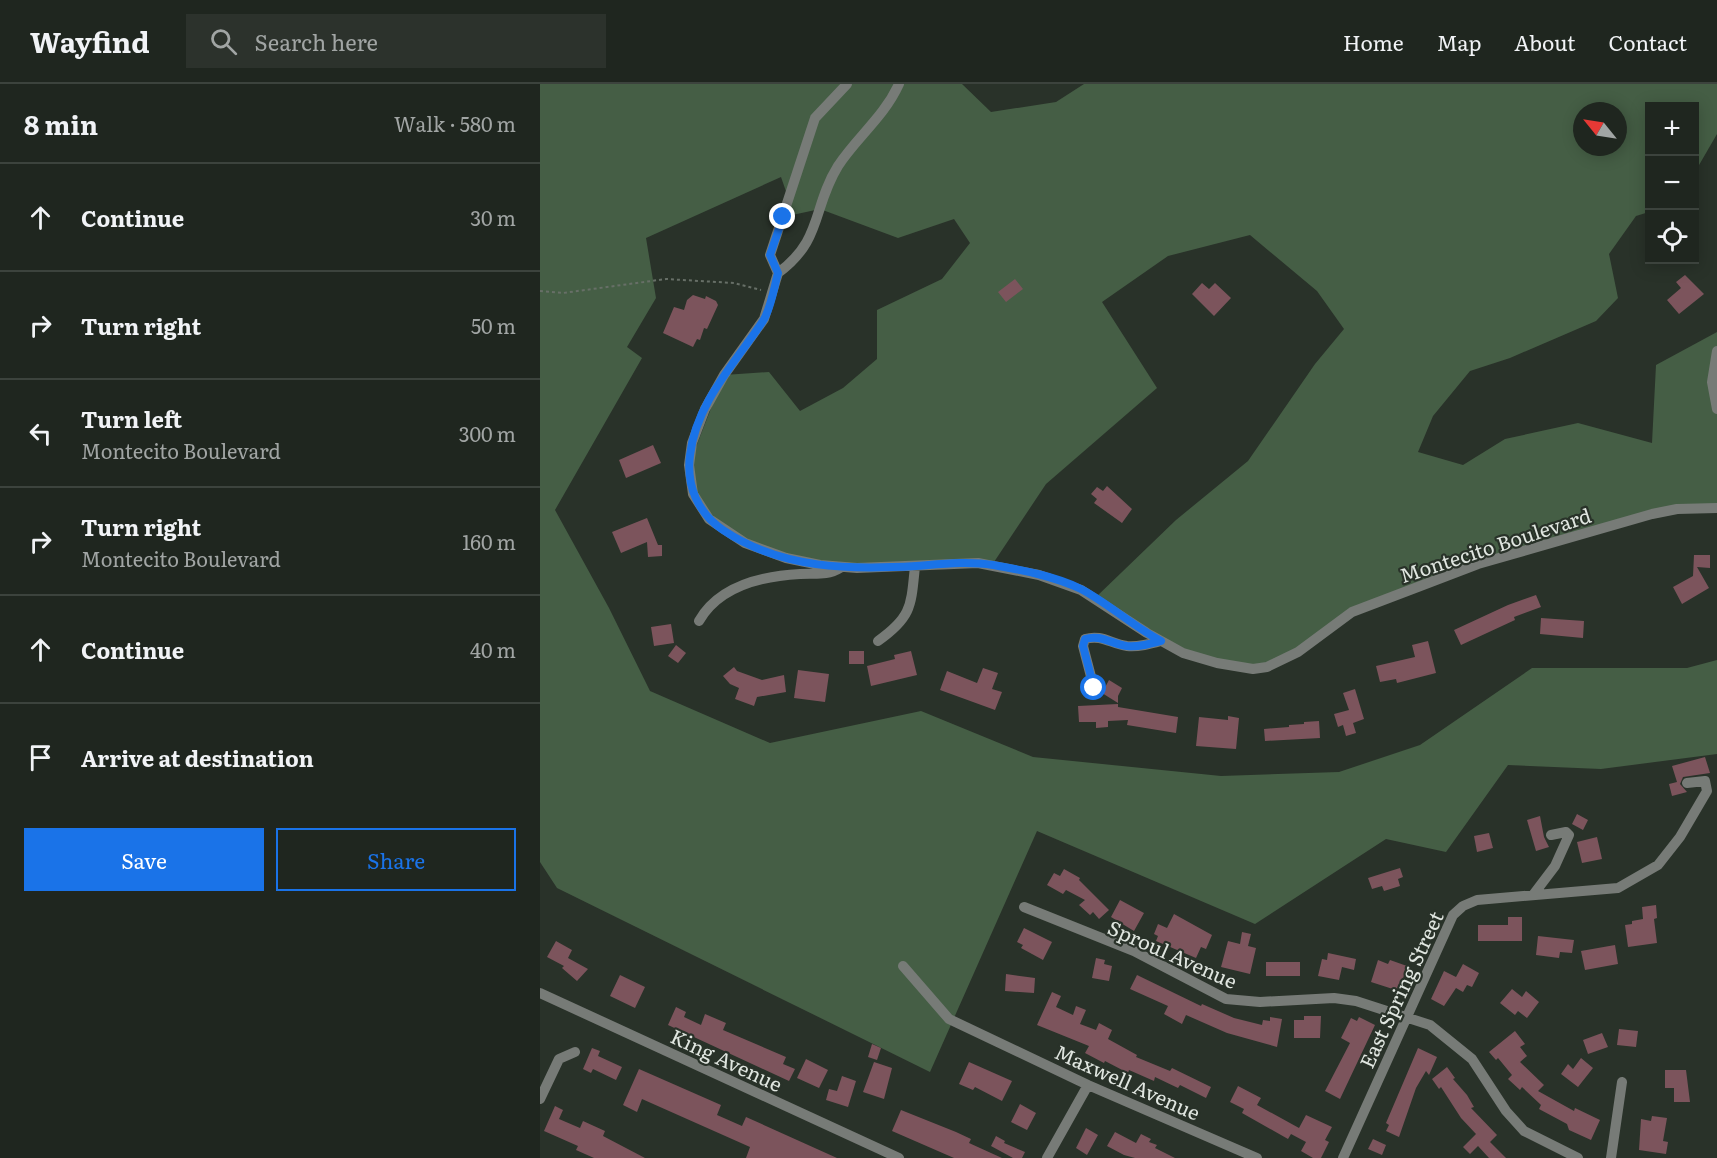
<!DOCTYPE html>
<meta charset="utf-8">
<style>
body{margin:0;font-family:Literata,serif;background:#2c322c;color:#f1f3f6}
.controls{position:absolute;right:18px;top:18px;display:grid;overflow:hidden;border-radius:0px;box-shadow:0 3px 15px #0003}
.controls button{width:54px;height:54px;display:grid;place-items:center;padding:0;border:0;border-bottom:2px solid #3c433d;background:#1f261f;color:#f1f3f6;font:30px sans-serif}
.compass{position:absolute;left:1033px;top:18px;width:54px;height:54px;border-radius:50%;background:#1f261f;box-shadow:0 3px 15px #0003;rotate:300deg}
.stop{position:absolute;width:18px;height:18px;margin:-14px;border:4px solid #1a73e8;border-radius:50%;background:#fff}
.stop.end{background:#1a73e8;border-color:#fff;box-shadow:0 2px 6px #0008}
.list{margin:0;padding:0;list-style:none}
h2{display:flex;justify-content:space-between;align-items:center;height:78px;margin:0;padding:0 24px;font-size:26px}
h2 small{font-size:20px;font-weight:400;color:#a1a5a4}
.list li{display:grid;grid-template-columns:39px 1fr auto;gap:18px;align-items:center;box-sizing:border-box;height:108px;padding:0 24px;border-top:2px solid #3c433d}
.list b{display:block;font-size:22px;white-space:nowrap}
.list p{margin:0;font-size:20px;white-space:nowrap;color:#a1a5a4}
.list em{font-size:20px;font-style:normal;color:#a1a5a4}
.actions{display:flex;gap:12px;padding:18px 24px}
.actions a{flex:1;padding:14px 0;border:2px solid #1a73e8;border-radius:0px;text-align:center;font-size:21px;color:#1a73e8}
.actions .main{background:#1a73e8;color:#fff}
.icon{flex:none;width:33px;height:33px;fill:none;stroke:currentColor;stroke-width:2;stroke-linecap:round;stroke-linejoin:round}
.map{position:relative;flex:none;width:1177px;height:1074px;overflow:hidden}
header{display:flex;align-items:center;gap:36px;box-sizing:border-box;height:84px;padding:0 30px;background:#1f261f;border-bottom:2px solid #3c433d}
header strong{font-size:28px}
nav{display:flex;gap:33px;margin-inline-start:auto;font-size:21px}
.search{width:420px;height:54px;background:#2c322c;display:flex;align-items:center;gap:15px;box-sizing:border-box;padding:0 21px;border-radius:0px;color:#a1a5a4;font-size:22px}
main{display:flex}
aside{flex:1;background:#1f261f}
.map>svg:first-child{display:block}
</style>
<header>
<strong>Wayfind</strong>
<div class="search"><svg class="icon" aria-label="search" viewBox="0 0 24 24"><circle cx="10" cy="10" r="6"/><path d="M15 15l6 6"/></svg>Search here</div>
<nav><a>Home</a><a>Map</a><a>About</a><a>Contact</a></nav>
</header>
<main>
<aside>
<h2>8 min<small>Walk · 580 m</small></h2>
<ul class="list">
<li><svg class="icon" aria-label="ahead" viewBox="0 0 24 24"><path d="M12 20V5M6 11l6-6 6 6"/></svg><div><b>Continue</b></div><em>30 m</em></li>
<li><svg class="icon" aria-label="right" viewBox="0 0 24 24"><path d="M7 20v-9h11M14 6l5 5-5 5"/></svg><div><b>Turn right</b></div><em>50 m</em></li>
<li><svg class="icon" aria-label="left" viewBox="0 0 24 24"><path d="M17 20v-9H6M10 6l-5 5 5 5"/></svg><div><b>Turn left</b><p>Montecito Boulevard</p></div><em>300 m</em></li>
<li><svg class="icon" aria-label="right" viewBox="0 0 24 24"><path d="M7 20v-9h11M14 6l5 5-5 5"/></svg><div><b>Turn right</b><p>Montecito Boulevard</p></div><em>160 m</em></li>
<li><svg class="icon" aria-label="ahead" viewBox="0 0 24 24"><path d="M12 20V5M6 11l6-6 6 6"/></svg><div><b>Continue</b></div><em>40 m</em></li>
<li><svg class="icon" aria-label="arrive" viewBox="0 0 24 24"><path d="M6 21V4h12l-3 4 3 4H6"/></svg><div><b>Arrive at destination</b></div></li>
</ul>
<div class="actions"><a class="main">Save</a><a>Share</a></div>
</aside>
<div class="map">
<svg width="1177" height="1074" viewBox="0 0 1177 1074">
<rect width="100%" height="100%" fill="#293229"/>
<!-- green -->
<path fill="#455e45" fill-rule="evenodd" d="M0 0H422L451 28 516 18 544 0H1177V50L1155 88 1154 22H1110L1109 128 1096 132 1069 170 1078 214 1056 237 970 274 930 287 893 332 878 368 923 381 965 355 1038 339 1112 359 1116 281 1177 248V424L1137 425 938 480 812 528 727 583 643 569 555 514 636 436 708 377 775 280 804 245 777 207 710 151 628 172 562 218 617 304 506 400 452 481 317 484 228 469 163 427 149 381 184 291 229 288 260 327 303 304 337 275V226L402 195 430 159 414 135 358 154 280 125 243 133 249 116 241 93 106 154 116 214 87 263 102 274 15 426 69 524 110 607 230 659 381 627 493 673 681 692 799 688 880 661 992 584H1147L1177 576V670L1061 685 968 681 906 768 846 755 715 840 497 747 390 988 17 804 0 778ZM1042 27H1078V63H1042Z"/>
<!-- building -->
<path fill="#7c545c" d="M1145 191 1164 210 1139 230 1127 216 1141 204 1136 198Z
M475 195 483 205 466 218 458 208Z
M662 199 669 205 675 199 691 214 674 232 652 210Z
M153 211 165 215 166 212 176 217 178 221 167 245 164 244 160 256 157 255 153 263 123 249 134 223 144 226 147 216Z
M113 361 121 379 86 394 79 376Z
M567 402 592 425 582 439 554 419 557 415 551 410 557 403 563 407Z
M107 434 118 461H122V472L108 473 107 458 81 469 72 448Z
M1154 471H1170V484L1157 483 1169 504 1142 520 1133 503 1153 492Z
M996 511 1001 523 974 533 975 536 921 561 914 546 968 521Z
M1001 534 1044 537 1043 554 1000 550Z
M131 540 134 559 114 562 111 543Z
M888 557 896 589 857 599 856 595 840 598 836 582 875 573 872 561Z
M136 561 146 569 138 579 128 572Z
M309 567H324V580H309Z
M371 567 377 591 331 602 327 582 355 575 354 571Z
M194 583 197 587 222 596 244 591 246 608 217 613 214 622 195 615 199 604 190 600 183 592Z
M443 584 458 589 452 605 462 608 455 626 400 606 407 587 437 599Z
M258 586 289 590 285 618 254 614Z
M569 596 582 604 578 612V619L562 609Z
M815 605 824 635 813 639 816 649 806 652 803 641 798 643 794 630 809 626 803 609Z
M578 620V623L638 633 636 649 587 641 588 636 568 637V643L556 644V638H539L538 622Z
M688 632 699 634 696 665 656 662 659 633 688 636Z
M779 637 780 654 725 657 724 645 749 643V641L764 640V638Z
M1165 673 1170 689 1143 693 1140 700 1147 708 1132 712 1129 700 1137 698 1132 682Z
M1037 730 1048 736 1043 746 1032 740Z
M1000 732 1004 753 1009 763 996 767 987 736Z
M949 749 953 764 937 768 934 752Z
M1057 753 1062 775 1042 779 1037 758Z
M860 784 863 793 858 795 860 802 844 807 842 802 832 805 828 794Z
M524 785 540 794 539 796 569 826 559 835 553 828 550 831 539 821 545 816 526 806 523 810 507 801 514 789 520 792Z
M580 816 604 829 594 847 571 833Z
M1116 821 1117 834 1114 835 1117 859 1088 863 1085 841 1092 840V837L1103 835 1102 823Z
M634 830 672 851 666 865 661 863 656 874 616 857 618 852 614 850 618 840 627 844Z
M968 833H982V857H938V841H968Z
M484 844 512 858 503 876 481 864 483 861 477 858Z
M702 848 711 850 708 862 716 864 710 890 681 883 688 857 700 860Z
M998 852 1034 856 1032 869 1020 868 1019 874 996 871Z
M16 857 32 866 28 874 48 885 37 897 22 884 24 882 7 873Z
M1075 861 1078 880 1045 886 1041 867Z
M788 869 816 875 814 886 802 883 799 896 778 892 782 875 787 876Z
M556 874 565 876 564 880 572 882 569 897 552 894Z
M838 876 848 880 850 876 867 882 859 907 831 898Z
M726 878H760V892H726Z
M923 880 939 889 932 903 927 901 923 908 916 904 904 922 891 915 904 887 916 893Z
M466 890 495 894 494 909 465 907Z
M80 891 105 903 95 924 70 912Z
M597 891 661 922 662 920 694 934 722 941 723 936 730 937V933L742 935 737 963 687 949 646 931 642 940 624 930 628 922 590 905Z
M972 905 982 913 986 907 999 918 987 934 978 927 975 931 960 919Z
M512 908 521 912 516 923 533 931 536 922 546 926 540 940 556 946 559 939 572 946 568 955 597 971 596 973 630 987 632 984 671 1003 666 1014 640 1001 638 1004 615 993 614 997 589 986 588 989 565 977 564 979 545 969 549 962 497 941Z
M136 923 146 928 144 933 161 941 165 930 186 939 183 946 246 973 243 980 255 985 249 997 128 941Z
M764 932H781L780 954H754V936H764Z
M819 933 835 941 800 1015 785 1007 810 959 801 954 811 934 817 937Z
M1079 945 1098 947 1096 963 1077 961Z
M975 947 985 960 980 963 987 972 980 978 1004 1001 998 1007 1034 1027 1035 1024 1060 1036 1051 1056 1029 1046 1027 1040 999 1025 1001 1021 982 1003 980 1006 968 995 972 991 958 974 956 976 949 968Z
M1062 949 1068 963 1048 970 1043 956Z
M332 960 341 964 337 976 328 973Z
M52 964 60 967 58 972 82 983 76 996 53 985 51 989 43 985Z
M878 964 897 973 889 991 886 987 876 1004 859 1053 846 1047 849 1041 846 1039Z
M1041 974 1053 984 1038 1003 1021 990 1028 980 1033 985Z
M266 975 288 986 279 1004 257 994Z
M334 978 352 984 344 1015 323 1008Z
M429 978 472 997 462 1017 435 1003 433 1006 419 1000Z
M907 983 915 994 913 995 927 1011 934 1023 931 1024 957 1051 950 1058 966 1074H949L938 1062 930 1070 923 1063 936 1050 921 1034 901 1003 899 1005 892 995Z
M99 985 181 1021 177 1031 202 1042 206 1033 297 1074H206L210 1063 102 1015 97 1028 83 1021Z
M1125 986H1146L1150 1018H1134V1004H1125Z
M302 992 316 997 308 1023 286 1016 289 1005 297 1007Z
M698 1002 721 1014 717 1021 759 1044 766 1031 792 1043 785 1056 789 1058 781 1074H773L761 1067 766 1058 751 1050 748 1055 702 1029 704 1025 690 1018Z
M480 1020 496 1029 487 1046 471 1038Z
M15 1022 23 1026 19 1035 40 1044 43 1037 65 1047 63 1052 105 1074H54L36 1066 38 1062 4 1047Z
M361 1026 416 1048 431 1055 429 1059 462 1074H414L352 1047Z
M1112 1032 1127 1034 1123 1057 1128 1058 1126 1070 1099 1066 1101 1035 1111 1037Z
M546 1044 558 1051 547 1071 536 1064Z
M575 1048 596 1059 601 1050 611 1055 609 1058 617 1061 615 1064 635 1074H595L584 1071 567 1062Z
M456 1052 465 1057 464 1059 485 1068 482 1074H473L451 1062Z
M833 1055 846 1061 842 1071 828 1065Z"/>
<g fill="none" stroke-linecap="round" stroke-linejoin="round">
<!-- path -->
<path stroke="#676f67" stroke-width="2" stroke-dasharray="3 3" stroke-linecap="butt" d="M0 207 23 209 126 195 194 199 221 206"/>
<!-- minor -->
<path stroke="#777b77" stroke-width="10" d="M238 189 224 235 184 291 165 325 152 359 149 381 153 410 169 435 205 459 246 474 280 481 317 484 438 479 499 491 541 506 607 549 643 569 677 579 713 585 727 583 758 568 812 528 883 501 938 480 1112 430 1137 425 1177 424
M238 189C283 156 272 124 298 82 317 53 344 33 359 0
M238 189 230 171 275 34 307 0
M1177 267 1172 298 1177 325
M159 537C179 502 223 492 260 490 275 489 287 492 300 484
M338 557C372 533 371 522 375 482
M554 604 543 562 545 555C562 550 571 560 587 562 599 563 610 560 621 557
M993 811 1015 782 1029 751 1026 748 1011 751
M484 823 594 867 686 915 720 918 794 914 816 917 890 941 932 975 966 1027 984 1047 1038 1074
M363 882 409 935 548 1001 717 1074
M0 909 359 1074
M0 1015 19 975 35 968
M507 1074 548 1001
M803 1074 913 831 923 822 937 816 1078 804 1118 781 1140 753 1167 707 1165 697 1147 699
M1071 1074 1082 998"/>
</g>
<g fill="none" stroke-linecap="round" stroke-linejoin="round">
<!-- route -->
<path stroke="#1a73e8" stroke-width="8" d="M243 133 230 171 238 189C234 204 231 224 223 237 195 279 156 319 150 371 146 402 158 429 183 446 241 485 309 486 376 482 402 480 428 477 453 481 482 486 514 492 541 505 569 520 593 542 621 557 610 560 599 563 587 562 571 560 561 550 545 555L543 562 554 604"/>
</g>
<g text-anchor="middle" dominant-baseline="central" stroke-width="4.5" stroke-linejoin="round" paint-order="stroke">
<!-- street labels -->
<g font-size="20" fill="#e0e6e0" stroke="#293229">
<text transform="translate(955 460) rotate(-18)">Montecito Boulevard</text>
<text transform="translate(633 869) rotate(24)">Sproul Avenue</text>
<text transform="translate(860 905) rotate(-65)">East Spring Street</text>
<text transform="translate(187 975) rotate(25)">King Avenue</text>
<text transform="translate(588 997) rotate(24)">Maxwell Avenue</text>
</g>
</g>
</svg>
<div class="controls">
<button>+</button>
<button>−</button>
<button><svg class="icon" aria-label="locate" viewBox="0 0 24 24"><circle cx="12" cy="12" r="6"/><path d="M12 2v4M12 18v4M2 12h4M18 12h4"/></svg></button>
</div>
<svg class="compass" viewBox="-18 -18 36 36"><path d="M0-13l5 13h-10z" fill="#e53935"/><path d="M0 13l5-13h-10z" fill="#a1a5a4"/></svg>
<div class="stop" style="left:554px;top:604px"></div>
<div class="stop end" style="left:243px;top:133px"></div>
</div>
</main>
